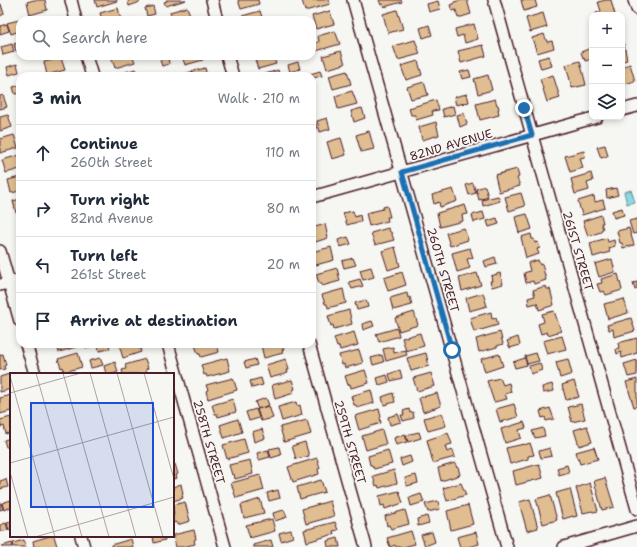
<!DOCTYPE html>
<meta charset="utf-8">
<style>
body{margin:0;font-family:"Shantell Sans",sans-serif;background:#f2f2f3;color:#1f2937}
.controls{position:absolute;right:12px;top:12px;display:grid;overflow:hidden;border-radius:8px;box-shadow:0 2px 6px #0003}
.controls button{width:36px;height:36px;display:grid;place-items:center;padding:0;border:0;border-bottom:1px solid #e0e1e3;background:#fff;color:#1f2937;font:20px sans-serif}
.stop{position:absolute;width:12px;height:12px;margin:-9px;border:3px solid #1f6fb2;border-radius:50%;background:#fff}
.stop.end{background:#1f6fb2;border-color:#fff;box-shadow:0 1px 4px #0008}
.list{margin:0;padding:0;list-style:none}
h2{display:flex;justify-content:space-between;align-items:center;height:52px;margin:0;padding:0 16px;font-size:17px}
h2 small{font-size:13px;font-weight:400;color:#747a83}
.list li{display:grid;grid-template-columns:26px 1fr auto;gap:12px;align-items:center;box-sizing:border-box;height:56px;padding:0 16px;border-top:1px solid #e0e1e3}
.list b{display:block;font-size:15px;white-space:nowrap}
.list p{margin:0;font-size:13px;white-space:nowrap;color:#747a83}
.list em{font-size:13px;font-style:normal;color:#747a83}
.icon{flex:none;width:22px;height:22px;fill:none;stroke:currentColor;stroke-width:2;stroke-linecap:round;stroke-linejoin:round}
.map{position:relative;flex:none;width:637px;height:547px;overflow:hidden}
.search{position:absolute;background:#fff;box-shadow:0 2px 6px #0003;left:16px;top:16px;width:300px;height:44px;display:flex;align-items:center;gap:10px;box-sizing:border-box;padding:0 14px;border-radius:12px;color:#747a83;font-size:15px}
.panel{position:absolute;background:#fff;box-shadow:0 2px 6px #0003;left:16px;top:72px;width:300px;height:276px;border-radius:12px}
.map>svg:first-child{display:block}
</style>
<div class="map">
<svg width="637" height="547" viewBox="0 0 637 547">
<rect width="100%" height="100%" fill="#f6f6f2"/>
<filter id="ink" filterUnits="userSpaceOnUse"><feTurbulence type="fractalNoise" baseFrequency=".025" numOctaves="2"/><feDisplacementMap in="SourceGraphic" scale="8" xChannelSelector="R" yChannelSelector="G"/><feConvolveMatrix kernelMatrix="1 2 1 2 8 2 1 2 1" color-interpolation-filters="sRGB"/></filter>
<g filter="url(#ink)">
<!-- water -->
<path fill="#8ad9e6" stroke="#708f9b" d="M631 190 635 202 627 204 624 192Z"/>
<!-- building -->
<path fill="#e0be92" stroke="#4a1f2b" d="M34 0H45L47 10 30 15 27 2Z
M95 0H117V1L97 7Z
M128 0H139L140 2 129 6Z
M166 0H186L166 6 164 2 167 1Z
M238 0H258L259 4 241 9Z
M302 0H329L330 4 305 11Z
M379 0H401L402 2 384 7 383 4 381 5Z
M462 0H467L471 14 458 18 456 10 452 11 450 5 454 4V2Z
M521 0H535L537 7 524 11Z
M606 0H611L615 15H596V13L601 11 598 2Z
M438 1 440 9 429 12 427 4Z
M0 4H1L4 14 0 16Z
M153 6 155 14 147 16 145 8Z
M187 7 192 20H172L170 12Z
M118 8 121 20H102L100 13Z
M397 10 403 29 388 33 383 14Z
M260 11 263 20H244L242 16Z
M330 11 334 24 316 29 312 16Z
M543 13 547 27 530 32 526 18Z
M19 20 20 31 11 34 7 23Z
M7 24 9 31 0 34V26Z
M474 24 478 39 465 43 463 35 457 37 455 29Z
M429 25 432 35 423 38 420 28Z
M335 31 340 44 316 51 314 43 319 42 318 36Z
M544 34 547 42 552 41 554 48 537 53 532 38Z
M415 40 420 54 398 60 393 46Z
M20 42V50L16 51 14 44Z
M12 44 14 52 3 55 1 47Z
M624 44 627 60 622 61V45Z
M483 45 486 56 461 63 458 51Z
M591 48 592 55H591L592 59 585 61 584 57 583 58 581 52Z
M341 51 345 64 327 69 323 56Z
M111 56H136L133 57 135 62 115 68Z
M182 56H202L203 60 185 65Z
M254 56H273L276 64 258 69Z
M549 56 552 66 541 69 538 59Z
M168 57 169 64 162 66 160 60Z
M61 58 65 70 47 75 44 62Z
M418 61 422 75 406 80 401 66Z
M580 61 586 85 572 88 566 65Z
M298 62 300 69 290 72 288 65Z
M17 64 19 72 9 75 7 67Z
M630 64 635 81 622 85V67Z
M205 68 207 76H188L187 73Z
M136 69 138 76H118V74Z
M278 70 280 76H259Z
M469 70 471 77 462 79 460 72Z
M320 71 322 76 312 78V76H304Z
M347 71 351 84 333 89 329 76Z
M488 75 492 90 478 94 474 79Z
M553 75 560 98 547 102 540 79Z
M424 82 428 95 411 99 407 87Z
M20 85V93L15 94 13 87Z
M352 91 357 104 338 109 335 96Z
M467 94 469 102 456 105 454 97Z
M3 95 7 107 0 109V96Z
M495 99 497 105H498L499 109H498L499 115 480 120 476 104Z
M436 100 439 110 432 111 433 115 416 120 415 115H411L409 108Z
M453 106 455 114 444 117 442 109Z
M362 108 365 118 354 122 351 111Z
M464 113 467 124 460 127 457 115Z
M8 115 12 127 0 131V117Z
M327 118 330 129 320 132 317 121Z
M315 121 317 129 312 130V122Z
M436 122 439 135 422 140 419 127Z
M369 131 374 149 361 152 356 135Z
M14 135 18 148 0 153V139Z
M341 138 346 155 332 159 327 142Z
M605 145 608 156 601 158 597 147Z
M584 151 585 157 580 158 583 168 570 172 565 156Z
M20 155V169L6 173 2 160Z
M517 169 519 177 517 178 520 186 499 192 495 175Z
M591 173 593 181 587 183 589 190 575 194 571 179Z
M20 177V191L11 193 8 180Z
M473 183 476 193 469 195 466 185Z
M485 186 488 197 479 200 476 189Z
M616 188 618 195 607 198 606 190Z
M453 189 457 201 440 207 439 202 434 204 432 195Z
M521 193 525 206 509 211 505 197Z
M498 196 500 201 483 206 482 200Z
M594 196 595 202 603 200 605 208 582 215 578 201Z
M20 199V212L16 213 13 201Z
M465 205 468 214 462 215 463 221 440 227 437 213Z
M387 206 390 217H387L388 221 369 226 366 213 383 209V207Z
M622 208 624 215 614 218 612 211Z
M353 211 355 217 360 215 361 221 347 225 343 213Z
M483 212 485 219 474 222 472 215Z
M527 214 532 229 519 233 515 217Z
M601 215 603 223H601L603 229 601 230V232L588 236 583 221Z
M497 218 499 224 489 227 487 221Z
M637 219V233L633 234 629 221Z
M325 224 328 238 312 243V228Z
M388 228 390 232H391L394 240 375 245 371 233Z
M464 228 468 240 450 246 446 233Z
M629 228 634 245 623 248 622 243H620L617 231Z
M531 234 532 239H534L535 243 538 242 540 248 537 249 539 254 526 258 521 237Z
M348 237 351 244 340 247 338 240Z
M607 238 608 242 614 240 615 246 609 248 610 252 593 257 590 243Z
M331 247 334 260 316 265 315 262H313L312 252Z
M395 247 400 266 388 270 382 251Z
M470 248 473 258 467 259 470 268 457 272 452 253Z
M495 257 497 264 486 267 484 261Z
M353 258 356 265 344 268 342 261Z
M612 259 615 272 599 277 595 264Z
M538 260 540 265 542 264 546 280 534 284 533 281 526 283 524 273 530 271 528 263Z
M371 267 374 277 363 280 360 270Z
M337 268 340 281 322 286 321 283H319L316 274Z
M402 272 406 285 388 291 384 278Z
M477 273 481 285 462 291 459 278Z
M500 273 503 284 492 287 490 281H492L491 276Z
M618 274 622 290 606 295 604 291 600 292 597 284 602 283 601 279Z
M360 279 363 286 352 289 349 282Z
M637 282V289L635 290 633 283Z
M546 286 547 289H550L554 305 539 310 537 303 529 305 528 298 535 296 533 290Z
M343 289 346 303 328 308 327 304H325L322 295Z
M407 293 408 298 410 297 412 305 393 310 390 298Z
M483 293 487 306 469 311 466 298Z
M624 299 628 313 608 319 604 304Z
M366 300 368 307 357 310 355 303Z
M349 310 352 324 334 329 333 325 331 326 328 316Z
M554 311 561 331 548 335 547 332 541 334 538 324 544 322 542 314Z
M414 312 418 325 399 331 395 318Z
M491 312 492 319 496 318 498 325 474 332 470 318Z
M631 318 635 331 614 337 613 329 609 330 607 325Z
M372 321 374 326 363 330 362 324Z
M397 328 399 336 379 342 376 334Z
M354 332 358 345 340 350 339 346 337 347 334 338Z
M500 332 503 344 497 346V347L479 352 476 339Z
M420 333 424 346 406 351 402 338Z
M562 336 566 349 547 354 543 341Z
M518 337 520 345 510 348 507 341Z
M637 338V353L622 358 621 352 617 354 616 349 619 348 618 343Z
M54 344H75L76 347 59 352 57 347H55Z
M85 344H97V345L86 348Z
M103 344H109L110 349 99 351 98 346Z
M119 344H141L142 348 140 349 141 352 123 358Z
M198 344H217L219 352 201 357 200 354H198L195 345Z
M263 344H283L284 349 282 350 283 353 264 358 261 345Z
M393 347 394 353 405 350 407 355 386 361 383 349Z
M359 350 363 363 345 368 344 364 342 365 339 355Z
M78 353 82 367 64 372 63 367 61 368 58 359Z
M426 353 429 366 411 371 407 358Z
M536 353 539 361 527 364 525 356Z
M3 354 6 365 4 366 5 369 0 370V355Z
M499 354 503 366 485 372 481 359Z
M382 355 384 362 373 365 371 358Z
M100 358 103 365 91 368 89 361Z
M227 358 230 371 207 377 206 374 204 375 201 365Z
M525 358 527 365 515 368 513 362Z
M145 359 148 368 146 369 147 373 142 374H123L122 370 126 369 125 365Z
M255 359 257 365 246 368 244 362Z
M286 359 289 370H287L288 373 270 378 266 365Z
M568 359 572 374 560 378 556 362Z
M637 360V375L628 377 624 364Z
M115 362 118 372 112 374H106L104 366Z
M540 363 542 370 531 374 529 366Z
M365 370 369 383 351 388 350 384 348 385 345 376Z
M400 370 402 378 391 381 389 374Z
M431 373 435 386 417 391 413 378Z
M9 374 11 382V386H10L11 389 0 392V377Z
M387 375 389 382 379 385 377 378Z
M233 378 237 390 208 399 206 391 208 390 206 385Z
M261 378 263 385 252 388 250 381Z
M500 378 503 385 509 383 511 392 505 394 507 399 494 402 487 381Z
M637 379V406L634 407 626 382Z
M292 380 295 389 293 390 294 393 275 399 272 385Z
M574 381 579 397 566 400 562 385Z
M552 384 554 391 543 393 542 387Z
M371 390 374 403 357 408 356 405H354L351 396Z
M393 393 395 402 384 405 382 397Z
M437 393 441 406 423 412 419 398Z
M11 395V411L0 414V398Z
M266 398 269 405 258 409 255 402Z
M233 399 236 412 218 417 217 414H215L212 405Z
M296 402 297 406 300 405 302 415 282 421 278 407Z
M514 404 518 417 500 422 496 409Z
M581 404 585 419 572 422 568 407Z
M269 406 273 418 261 421 257 409Z
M550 408 554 419 546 421 545 417 542 418 540 411Z
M256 409 259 418 249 421 246 412Z
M379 409 381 417 380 418 381 423 359 430 355 416Z
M409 409 410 413 413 412 414 418 403 421 401 415H404L403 411Z
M442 413 446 426 428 431 424 418Z
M398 414 401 422 390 425 388 417Z
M11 417V432L6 434 4 426 1 427 0 420Z
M238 419 242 432 224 438 220 425Z
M307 420 311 434 284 442 280 427Z
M524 422 526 428 519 430 521 438 505 443 501 429Z
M587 426 592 442 579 446 574 430Z
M543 428 545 436 535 438 532 431Z
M262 429 265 438 254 442 252 432Z
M382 430 386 444 366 450 362 436Z
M419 432 421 438 408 442 406 435Z
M448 433 452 444 445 446 447 452 453 450 455 457 433 463 427 440Z
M405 434 407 442 396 445 394 438Z
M11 438V453L9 447H6L4 440Z
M244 439 248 453 227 459 223 445Z
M305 442 309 456 296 459 292 446Z
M530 443 534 455 528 456V459L510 464 506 448 524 444V445Z
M279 447 281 455 271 458 269 449Z
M594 447 598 459 580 464 576 452Z
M550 448 552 456 541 458 539 451Z
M268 450 270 457 259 460 257 453Z
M388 450 392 464 374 469 372 465H370L368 456Z
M410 456 412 462 402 466 400 459Z
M317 458 320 468 318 469 319 474 293 482 288 467Z
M250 460 253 474 235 479 234 474 232 475 229 465Z
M455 463 457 468 458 467 460 475 441 481 438 468Z
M175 464 178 474 176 475 177 478 173 479V465Z
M539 464 543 478 516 485 513 471Z
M567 465 569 472 559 475 557 468Z
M394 470 397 483 379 488 378 485 376 486 373 476Z
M260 475 264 490 236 498 231 483Z
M416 475 418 483 407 486 405 478Z
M605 478 614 507 602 510 594 481Z
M6 479 8 487 0 489V481Z
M321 480 325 492 300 499 297 487Z
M461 483 466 495 447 501 443 488Z
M590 483 598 511 593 512 592 511 583 513 576 488Z
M181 484 183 494 182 495 183 498 173 501V487Z
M570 489 577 516 573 517V516L563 519 556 493Z
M278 490 280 498 269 501 267 493Z
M399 491 403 503 385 509 384 505 381 506 379 496Z
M421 494 424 502 411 506 409 498Z
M550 495 557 520 543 524 536 499Z
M260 499 264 513 244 518 241 505Z
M530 499 538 528 527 531 519 502Z
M11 500V507L4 510 2 503Z
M330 501 334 516 306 524 302 509Z
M438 501 440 509 428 512 425 504Z
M185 502 190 521 177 525V522L173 523V515H174L173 505Z
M0 503H1L3 509 0 510Z
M468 505 473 524 451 530 447 511Z
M284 510 287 517 275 521 273 513Z
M405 510 409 524 391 529 389 525 387 526 385 516Z
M427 516 429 523 418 526 417 519Z
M272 519 275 531 250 538 246 525Z
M11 522V529L9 530 7 523Z
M335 522 338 530 333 531 334 534 307 542 304 530Z
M6 523 8 530 0 532V525Z
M194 530 196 539 194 540 195 544 183 547H176L173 535Z
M291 530 293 537 281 541 279 533Z
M411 531 415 544 403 547H396L395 545 390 547 387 538Z
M432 532 435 542 425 546 421 535Z
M476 532 479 544 468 547H460L457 537Z
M50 536H54L57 546 55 547H34L33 541Z
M153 536H164L165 540 154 543Z
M338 538 340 547H328L327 541Z
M131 539 133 547H111V545Z
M24 540 26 547H14L13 543Z
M271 540 273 547H253V545Z
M12 543 13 547H2V546Z"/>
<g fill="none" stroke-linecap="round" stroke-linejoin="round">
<!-- street casing -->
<g stroke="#4a1f2b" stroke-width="14">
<path id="street" d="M71 0 76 20
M212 0 217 20
M353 0 507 547
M494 0 637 509
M634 0 637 9
M86 56 92 76
M227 56 233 76
M622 110 637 106
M312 197 597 117
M0 251 20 321
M0 285 20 280
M26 344 35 374
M168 344 225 547
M309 344 366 547
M81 536 84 547
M564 547 637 526"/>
</g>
<!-- street -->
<use href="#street" stroke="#f6f6f2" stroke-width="11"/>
</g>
</g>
<g fill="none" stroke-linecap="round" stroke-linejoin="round" filter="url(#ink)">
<!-- route -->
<path stroke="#1f6fb2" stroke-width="5" d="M452 350 402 172 532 135 524 108"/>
</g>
<g text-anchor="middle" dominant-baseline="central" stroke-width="3.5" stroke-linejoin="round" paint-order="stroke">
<!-- street labels -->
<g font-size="12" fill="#4a1f2b" stroke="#f6f6f2">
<text transform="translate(451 145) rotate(-16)">82ND AVENUE</text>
<text transform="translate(578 251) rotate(74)">261ST STREET</text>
<text transform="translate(443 270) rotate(74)">260TH STREET</text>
<text transform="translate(209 442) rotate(74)">258TH STREET</text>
<text transform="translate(350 442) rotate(74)">259TH STREET</text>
</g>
</g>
<!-- overview -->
<g transform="translate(10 373)">
<rect width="164" height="164" fill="#f6f6f2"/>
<path fill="none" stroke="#b1a0a2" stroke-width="1" d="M26 0 72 164M53 0 99 164M80 0 126 164M107 0 153 164M134 0 164 106M0 3 45 164M0 20 71 0M0 90 164 44M0 99 18 164M25 164 164 124"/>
<path fill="#1d4ed8" fill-opacity="0.15" stroke="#1d4ed8" stroke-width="2" d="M21 30H143V134H21Z"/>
<rect width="164" height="164" fill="none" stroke="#4a1f2b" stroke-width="2"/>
</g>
</svg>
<div class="controls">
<button>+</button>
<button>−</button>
<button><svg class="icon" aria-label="layers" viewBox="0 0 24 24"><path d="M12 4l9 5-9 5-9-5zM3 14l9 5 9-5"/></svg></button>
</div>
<div class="stop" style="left:452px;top:350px"></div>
<div class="stop end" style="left:524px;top:108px"></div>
<div class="search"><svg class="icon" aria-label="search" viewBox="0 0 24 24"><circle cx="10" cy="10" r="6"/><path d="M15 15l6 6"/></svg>Search here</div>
<section class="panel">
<h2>3 min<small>Walk · 210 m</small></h2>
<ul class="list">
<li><svg class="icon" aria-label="ahead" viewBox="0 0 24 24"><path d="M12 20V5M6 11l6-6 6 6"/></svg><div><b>Continue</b><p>260th Street</p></div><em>110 m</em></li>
<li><svg class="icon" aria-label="right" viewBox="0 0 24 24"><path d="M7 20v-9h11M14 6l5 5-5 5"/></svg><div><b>Turn right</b><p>82nd Avenue</p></div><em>80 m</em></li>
<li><svg class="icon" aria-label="left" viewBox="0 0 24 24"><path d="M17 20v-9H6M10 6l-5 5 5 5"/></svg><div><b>Turn left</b><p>261st Street</p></div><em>20 m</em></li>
<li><svg class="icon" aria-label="arrive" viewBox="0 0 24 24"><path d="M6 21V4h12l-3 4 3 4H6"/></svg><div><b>Arrive at destination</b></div></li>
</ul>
</section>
</div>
